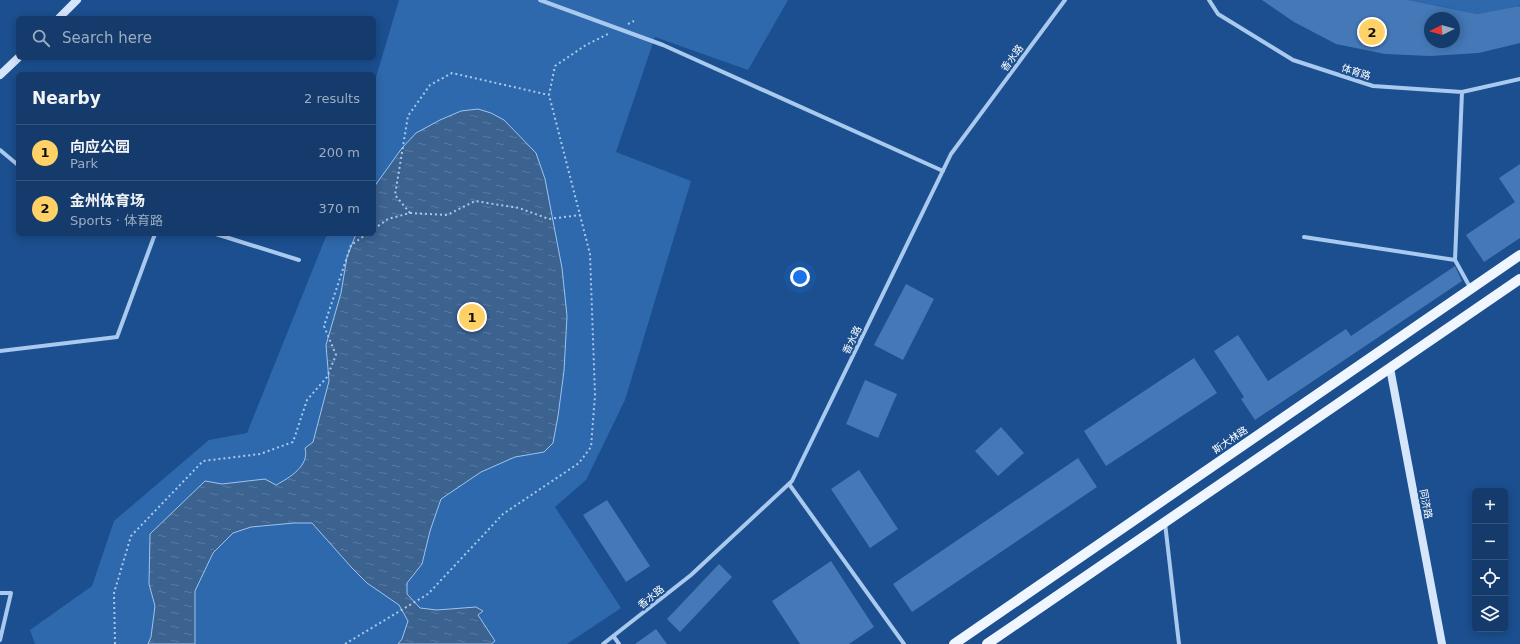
<!DOCTYPE html>
<meta charset="utf-8">
<style>
body{margin:0;font-family:"DejaVu Sans","Noto Sans SC",sans-serif;background:#1d4271;color:#f1f3f6}
.controls{position:absolute;right:12px;bottom:12px;display:grid;overflow:hidden;border-radius:6px;box-shadow:0 2px 10px #0003}
.controls button{width:36px;height:36px;display:grid;place-items:center;padding:0;border:0;border-bottom:1px solid #33557e;background:#143b6b;color:#f1f3f6;font:20px sans-serif}
.compass{position:absolute;left:1424px;top:12px;width:36px;height:36px;border-radius:50%;background:#143b6b;box-shadow:0 2px 10px #0003;rotate:265deg}
.you{position:absolute;left:800px;top:277px;width:14px;height:14px;margin:-10px;border:3px solid #fff;border-radius:50%;background:#1a73e8;box-shadow:0 0 0 6px #1a73e833}
.badge{display:grid;place-items:center;width:26px;height:26px;border-radius:50%;background:#ffd166;color:#111;font-size:13px;font-weight:700}
.pin{position:absolute;translate:-50% -50%;border:2px solid #fff;box-shadow:0 1px 4px #0006}
.list{margin:0;padding:0;list-style:none}
h2{display:flex;justify-content:space-between;align-items:center;height:52px;margin:0;padding:0 16px;font-size:17px}
h2 small{font-size:13px;font-weight:400;color:#9dadc1}
.list li{display:grid;grid-template-columns:26px 1fr auto;gap:12px;align-items:center;box-sizing:border-box;height:56px;padding:0 16px;border-top:1px solid #33557e}
.list b{display:block;font-size:15px;white-space:nowrap}
.list p{margin:0;font-size:13px;white-space:nowrap;color:#9dadc1}
.list em{font-size:13px;font-style:normal;color:#9dadc1}
.icon{flex:none;width:22px;height:22px;fill:none;stroke:currentColor;stroke-width:2;stroke-linecap:round;stroke-linejoin:round}
.map{position:relative;flex:none;width:1520px;height:644px;overflow:hidden}
.search{position:absolute;background:#143b6b;box-shadow:0 2px 10px #0003;left:16px;top:16px;width:360px;height:44px;display:flex;align-items:center;gap:10px;box-sizing:border-box;padding:0 14px;border-radius:6px;color:#9dadc1;font-size:15px}
.panel{position:absolute;background:#143b6b;box-shadow:0 2px 10px #0003;left:16px;top:72px;width:360px;height:164px;border-radius:6px}
.map>svg:first-child{display:block}
</style>
<div class="map">
<svg width="1520" height="644" viewBox="0 0 1520 644">
<defs>
<pattern id="water-ripples" width="26" height="14" patternUnits="userSpaceOnUse"><rect width="26" height="14" fill="#3c6290"/><path d="M2 4q2-2 4 0t4 0M15 11q2-2 4 0t4 0" fill="none" stroke="#597aa1"/></pattern>
</defs>
<rect width="100%" height="100%" fill="#1b4f8f"/>
<!-- park -->
<path fill="#2e69ad" d="M399 0H788L748 70 655 37 616 152 691 181 625 400 586 480 555 507 621 608 567 644H35L30 630 92 586 114 521 209 440 247 433 327 234H374V84Z
M1408 0H1520V5L1516 7 1477 14Z"/>
<!-- water -->
<path fill="url(#water-ripples)" stroke="#9cc4f0" d="M478 109 491 113 504 120 536 153 545 179 562 268 567 316 564 371 558 416 553 443 544 452 515 457 481 472 441 499 430 531 422 564 407 583V594L420 608 437 610 476 607 483 611 478 615 495 641 491 644H398L402 639 408 621 399 605 367 583 352 568 312 523H294L251 527 233 533 213 553 195 591V644H148L151 637 155 606 149 584 150 534 205 481 222 484 265 479 276 485C289 478 310 466 305 448L313 442 329 381 326 345 341 293 347 257 356 234H374V187L402 148 416 133 440 120 461 111Z"/>
<!-- building -->
<path fill="#4478b7" fill-rule="evenodd" d="M1262 0H1408L1477 14 1520 6V43L1479 53 1430 56 1385 54 1336 44 1294 22ZM1430 18H1454V42H1430Z
M1520 164V238L1484 262 1466 235 1515 202 1499 178Z
M1455 266 1462 281 1255 420 1241 399 1244 397 1214 351 1238 335 1268 381 1346 329 1351 336Z
M906 284 934 299 903 360 874 345Z
M1194 358 1217 393 1106 466 1084 431Z
M865 380 897 394 878 438 846 424Z
M1001 427 1024 453 998 476 975 451Z
M1078 458 1097 487 912 612 893 584Z
M859 470 898 529 870 548 831 489Z
M607 500 650 566 626 582 583 515Z
M831 561 874 627 849 644H800L772 601Z
M719 564 732 577 680 632 667 619Z
M656 629 667 644H635Z"/>
<g fill="none" stroke-linecap="round" stroke-linejoin="round">
<!-- path -->
<path stroke="#a9c9ee" stroke-width="2" stroke-dasharray="2 3" stroke-linecap="butt" d="M628 24 634 21
M410 213 447 215 475 201 519 208 549 219 580 215
M374 229 388 219 410 213 395 195 408 116 430 85 452 73 549 95
M115 644 114 593 131 536 203 461 260 454 293 442 307 400 327 377 336 355 324 326 351 245 367 234
M345 644 428 594 503 514 579 463 591 447 595 395 590 254 549 95 555 66 586 45 610 33"/>
<!-- street -->
<path stroke="#a9c9ee" stroke-width="4" d="M540 0 663 45 943 171
M1209 0 1218 14 1293 60 1373 86 1462 92 1520 79
M1462 92 1455 260 1471 289
M0 150 18 165
M216 234 299 260
M1304 237 1455 260
M0 351 117 337 155 234
M789 484 904 644
M1165 523 1179 644
M0 593H11L0 640
M614 637 619 644
M603 644 691 575 792 481 951 154 1065 0"/>
<!-- secondary -->
<path stroke="#d6e6fa" stroke-width="8" d="M59 18 77 0
M0 75 18 58
M1390 368 1442 644"/>
<!-- primary -->
<path stroke="#f0f6ff" stroke-width="10" d="M954 644 1520 255
M987 644 1520 279"/>
</g>
<g text-anchor="middle" dominant-baseline="central" stroke-width="4" stroke-linejoin="round" paint-order="stroke">
<!-- street labels -->
<g font-size="10" fill="#fff" stroke="#1b4f8f">
<text transform="translate(1012 58) rotate(-54)">香水路</text>
<text transform="translate(1356 72) rotate(18)">体育路</text>
<text transform="translate(852 340) rotate(-64)">香水路</text>
<text transform="translate(1230 440) rotate(-34)">斯大林路</text>
<text transform="translate(1426 504) rotate(79)">同济路</text>
<text transform="translate(651 597) rotate(-39)">香水路</text>
</g>
</g>
</svg>
<div class="controls">
<button>+</button>
<button>−</button>
<button><svg class="icon" aria-label="locate" viewBox="0 0 24 24"><circle cx="12" cy="12" r="6"/><path d="M12 2v4M12 18v4M2 12h4M18 12h4"/></svg></button>
<button><svg class="icon" aria-label="layers" viewBox="0 0 24 24"><path d="M12 4l9 5-9 5-9-5zM3 14l9 5 9-5"/></svg></button>
</div>
<svg class="compass" viewBox="-18 -18 36 36"><path d="M0-13l5 13h-10z" fill="#e53935"/><path d="M0 13l5-13h-10z" fill="#9dadc1"/></svg>
<div class="you"></div>
<div class="pin badge" style="left:472px;top:317px">1</div>
<div class="pin badge" style="left:1372px;top:32px">2</div>
<div class="search"><svg class="icon" aria-label="search" viewBox="0 0 24 24"><circle cx="10" cy="10" r="6"/><path d="M15 15l6 6"/></svg>Search here</div>
<section class="panel">
<h2>Nearby<small>2 results</small></h2>
<ul class="list">
<li><span class="badge">1</span><div><b>向应公园</b><p>Park</p></div><em>200 m</em></li>
<li><span class="badge">2</span><div><b>金州体育场</b><p>Sports · 体育路</p></div><em>370 m</em></li>
</ul>
</section>
</div>
